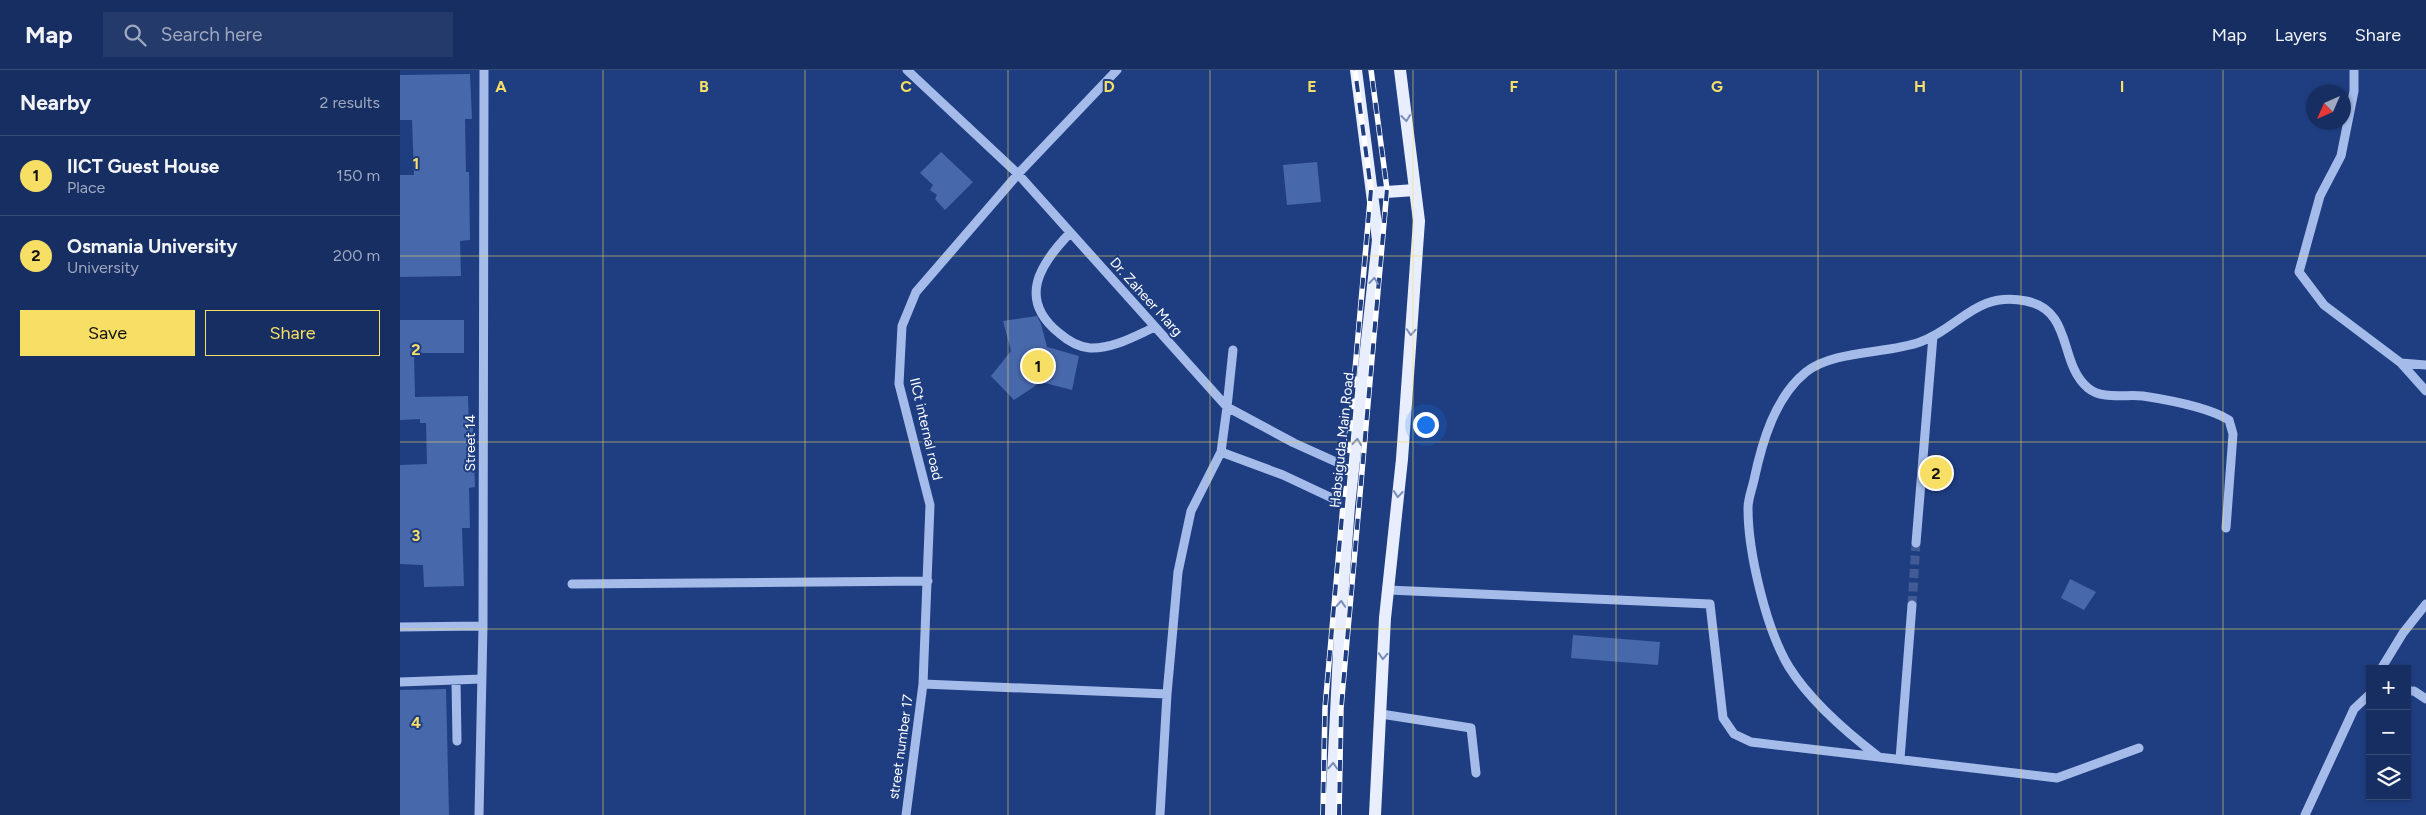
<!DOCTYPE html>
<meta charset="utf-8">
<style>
body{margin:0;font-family:Figtree,sans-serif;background:#243a6b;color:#f1f3f6}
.controls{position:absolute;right:15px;bottom:15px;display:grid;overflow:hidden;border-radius:0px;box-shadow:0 1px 4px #0004}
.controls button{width:45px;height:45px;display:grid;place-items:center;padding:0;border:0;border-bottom:1px solid #364a77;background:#172e62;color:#f1f3f6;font:25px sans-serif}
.compass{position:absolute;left:1906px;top:15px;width:45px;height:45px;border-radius:50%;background:#172e62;box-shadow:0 1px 4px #0004;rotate:225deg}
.you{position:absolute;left:1025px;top:354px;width:18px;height:18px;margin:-12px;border:4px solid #fff;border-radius:50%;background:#1a73e8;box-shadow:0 0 0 8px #1a73e833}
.badge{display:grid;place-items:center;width:32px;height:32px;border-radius:50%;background:#f7de65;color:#111;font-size:16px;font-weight:700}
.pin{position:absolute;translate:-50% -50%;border:2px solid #fff;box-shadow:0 1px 5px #0006}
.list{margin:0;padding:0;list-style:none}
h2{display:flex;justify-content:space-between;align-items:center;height:65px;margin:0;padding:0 20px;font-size:21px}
h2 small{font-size:16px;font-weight:400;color:#9ea8be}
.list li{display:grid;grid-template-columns:32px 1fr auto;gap:15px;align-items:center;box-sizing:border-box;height:80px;padding:0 20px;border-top:1px solid #364a77}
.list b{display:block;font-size:19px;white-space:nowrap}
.list p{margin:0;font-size:16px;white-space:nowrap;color:#9ea8be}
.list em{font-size:16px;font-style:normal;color:#9ea8be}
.actions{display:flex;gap:10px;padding:15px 20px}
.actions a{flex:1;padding:11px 0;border:1px solid #f7de65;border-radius:0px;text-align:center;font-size:18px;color:#f7de65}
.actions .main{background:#f7de65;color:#111}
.icon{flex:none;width:28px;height:28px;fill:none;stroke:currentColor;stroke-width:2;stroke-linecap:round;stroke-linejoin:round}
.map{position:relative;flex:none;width:2026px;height:745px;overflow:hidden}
header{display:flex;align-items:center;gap:30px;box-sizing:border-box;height:70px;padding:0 25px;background:#172e62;border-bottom:1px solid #364a77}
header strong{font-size:24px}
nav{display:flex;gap:28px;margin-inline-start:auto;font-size:18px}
.search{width:350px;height:45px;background:#243a6b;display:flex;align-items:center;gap:12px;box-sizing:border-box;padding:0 18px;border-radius:0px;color:#9ea8be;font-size:19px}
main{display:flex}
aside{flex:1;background:#172e62}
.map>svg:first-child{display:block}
</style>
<header>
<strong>Map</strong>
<div class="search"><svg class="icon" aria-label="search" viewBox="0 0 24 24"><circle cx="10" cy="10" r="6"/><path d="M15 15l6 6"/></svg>Search here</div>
<nav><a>Map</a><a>Layers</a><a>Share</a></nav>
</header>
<main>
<aside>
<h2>Nearby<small>2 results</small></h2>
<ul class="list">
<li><span class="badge">1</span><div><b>IICT Guest House</b><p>Place</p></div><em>150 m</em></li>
<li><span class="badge">2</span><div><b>Osmania University</b><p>University</p></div><em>200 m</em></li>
</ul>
<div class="actions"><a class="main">Save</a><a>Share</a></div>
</aside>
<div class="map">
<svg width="2026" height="745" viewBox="0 0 2026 745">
<rect width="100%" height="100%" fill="#1f3e82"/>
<!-- building -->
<path fill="#4768ab" d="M70 4 72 49H65L66 102H69L70 170 60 171 61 206 0 207V105H14L12 50H0V5Z
M541 82 573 112 545 140 535 129 537 125 530 120 533 115 520 103Z
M917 92 921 132 887 135 883 95Z
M637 246 641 254 647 277 679 286 672 320 641 312 614 330 591 306 611 281 603 251Z
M0 250H64V283H14L15 327 68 326 69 357H73L75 417 69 418 70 458H62L64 516 24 517 23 495 0 494V395L27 394 26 353H20V349L0 350Z
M1670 509 1696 522 1684 540 1661 528Z
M1173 565 1260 572 1258 595 1171 588Z
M46 619 49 745H0V620Z"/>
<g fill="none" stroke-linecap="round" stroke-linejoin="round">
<!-- minor-tunnel -->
<path stroke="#415b95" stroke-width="9" stroke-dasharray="9 4.5" stroke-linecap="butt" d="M1512 535 1516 473"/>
<!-- minor -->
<path stroke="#a5bbe9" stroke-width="9" d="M717 0 618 104 827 337 821 382 883 405 949 436
M1954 0V21L1941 86 1920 126 1899 202 1924 235 2001 293 2026 321
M670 163C640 194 617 229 659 263 667 270 679 277 690 278 713 279 735 266 755 257
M833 280 827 337 894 373 954 400
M2001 293 2026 295
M1516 473 1533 266
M172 514 528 511
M988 520 1310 534 1323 648 1334 664 1351 672 1657 708 1739 678
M0 557 83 556
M1981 599 2003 563 2026 534
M56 610 57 671
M0 612 82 609
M523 614 767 624
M2007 621H2014L2026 629
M981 644 1071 658 1076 703
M1479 687C1446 662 1411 632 1389 597 1366 559 1348 482 1348 438 1348 429 1352 419 1354 410 1362 372 1375 327 1406 302 1434 280 1487 284 1520 272 1560 258 1575 221 1626 231 1674 241 1658 293 1688 318 1702 330 1726 324 1743 326 1769 330 1808 337 1829 350L1833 364 1826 458
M1500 689 1512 535
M79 745 83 556 84 0
M506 745 523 614 530 435 499 314 502 256 516 222 618 104 507 0
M760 745 767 624 778 502 791 441 821 382
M1905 745 1954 639 1970 624"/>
<!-- major -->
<path stroke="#e8eefe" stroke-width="12" d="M972 123 1015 120
M931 745 941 542 949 436 978 170 956 0
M975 745 985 548 1002 389 1019 151 1000 0"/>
<!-- rail casing -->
<g stroke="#fff" stroke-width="5.5">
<path id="rail" d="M923 745 925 638 971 120 955 0
M939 745 941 638 987 119 971 0"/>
</g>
<!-- rail -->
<use href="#rail" stroke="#1f3e82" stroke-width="4" stroke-dasharray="11" stroke-linecap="butt"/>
</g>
<!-- one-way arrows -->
<defs><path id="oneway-chevron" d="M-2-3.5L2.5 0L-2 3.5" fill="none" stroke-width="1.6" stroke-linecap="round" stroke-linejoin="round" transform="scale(1.25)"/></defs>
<g stroke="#798dba">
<use href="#oneway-chevron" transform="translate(1006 48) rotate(83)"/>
<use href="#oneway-chevron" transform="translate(974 211) rotate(-84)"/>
<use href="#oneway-chevron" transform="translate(1011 262) rotate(94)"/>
<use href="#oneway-chevron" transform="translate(957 372) rotate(-84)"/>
<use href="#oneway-chevron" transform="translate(998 424) rotate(96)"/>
<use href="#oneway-chevron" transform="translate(941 534) rotate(-86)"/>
<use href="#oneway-chevron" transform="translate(983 586) rotate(93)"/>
<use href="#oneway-chevron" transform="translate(933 696) rotate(-87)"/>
</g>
<!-- grid -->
<path fill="none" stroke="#f7de65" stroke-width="1" stroke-opacity="0.55" d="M203 0V745M405 0V745M608 0V745M810 0V745M1013 0V745M1216 0V745M1418 0V745M1621 0V745M1823 0V745M0 186H2026M0 372H2026M0 559H2026"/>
<g text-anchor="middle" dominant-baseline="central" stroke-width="4" stroke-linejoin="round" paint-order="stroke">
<!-- street labels -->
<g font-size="14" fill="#fff" stroke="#1f3e82">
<text transform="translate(746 227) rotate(48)">Dr. Zaheer Marg</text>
<text transform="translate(526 359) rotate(77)">IICt internal road</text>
<text transform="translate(942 370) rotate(-84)">Habsiguda Main Road</text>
<text transform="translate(70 373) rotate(-90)">Street 14</text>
<text transform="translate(501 677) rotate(-82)">street number 17</text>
</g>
</g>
<g font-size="16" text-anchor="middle" font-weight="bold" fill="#f7de65" stroke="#1f3e82" stroke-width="4" stroke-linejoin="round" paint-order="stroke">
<text x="101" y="22">A</text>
<text x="304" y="22">B</text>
<text x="506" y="22">C</text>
<text x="709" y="22">D</text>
<text x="912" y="22">E</text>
<text x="1114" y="22">F</text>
<text x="1317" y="22">G</text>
<text x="1520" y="22">H</text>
<text x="1722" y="22">I</text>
<text x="16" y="99">1</text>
<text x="16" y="285">2</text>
<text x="16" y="471">3</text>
<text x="16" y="658">4</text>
</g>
</svg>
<div class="controls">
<button>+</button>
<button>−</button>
<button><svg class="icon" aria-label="layers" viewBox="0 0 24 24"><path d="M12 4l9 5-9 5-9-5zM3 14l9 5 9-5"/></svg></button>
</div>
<svg class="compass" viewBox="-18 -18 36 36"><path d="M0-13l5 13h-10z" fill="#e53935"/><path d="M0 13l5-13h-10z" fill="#9ea8be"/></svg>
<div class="you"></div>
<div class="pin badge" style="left:638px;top:296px">1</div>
<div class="pin badge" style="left:1536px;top:403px">2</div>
</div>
</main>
